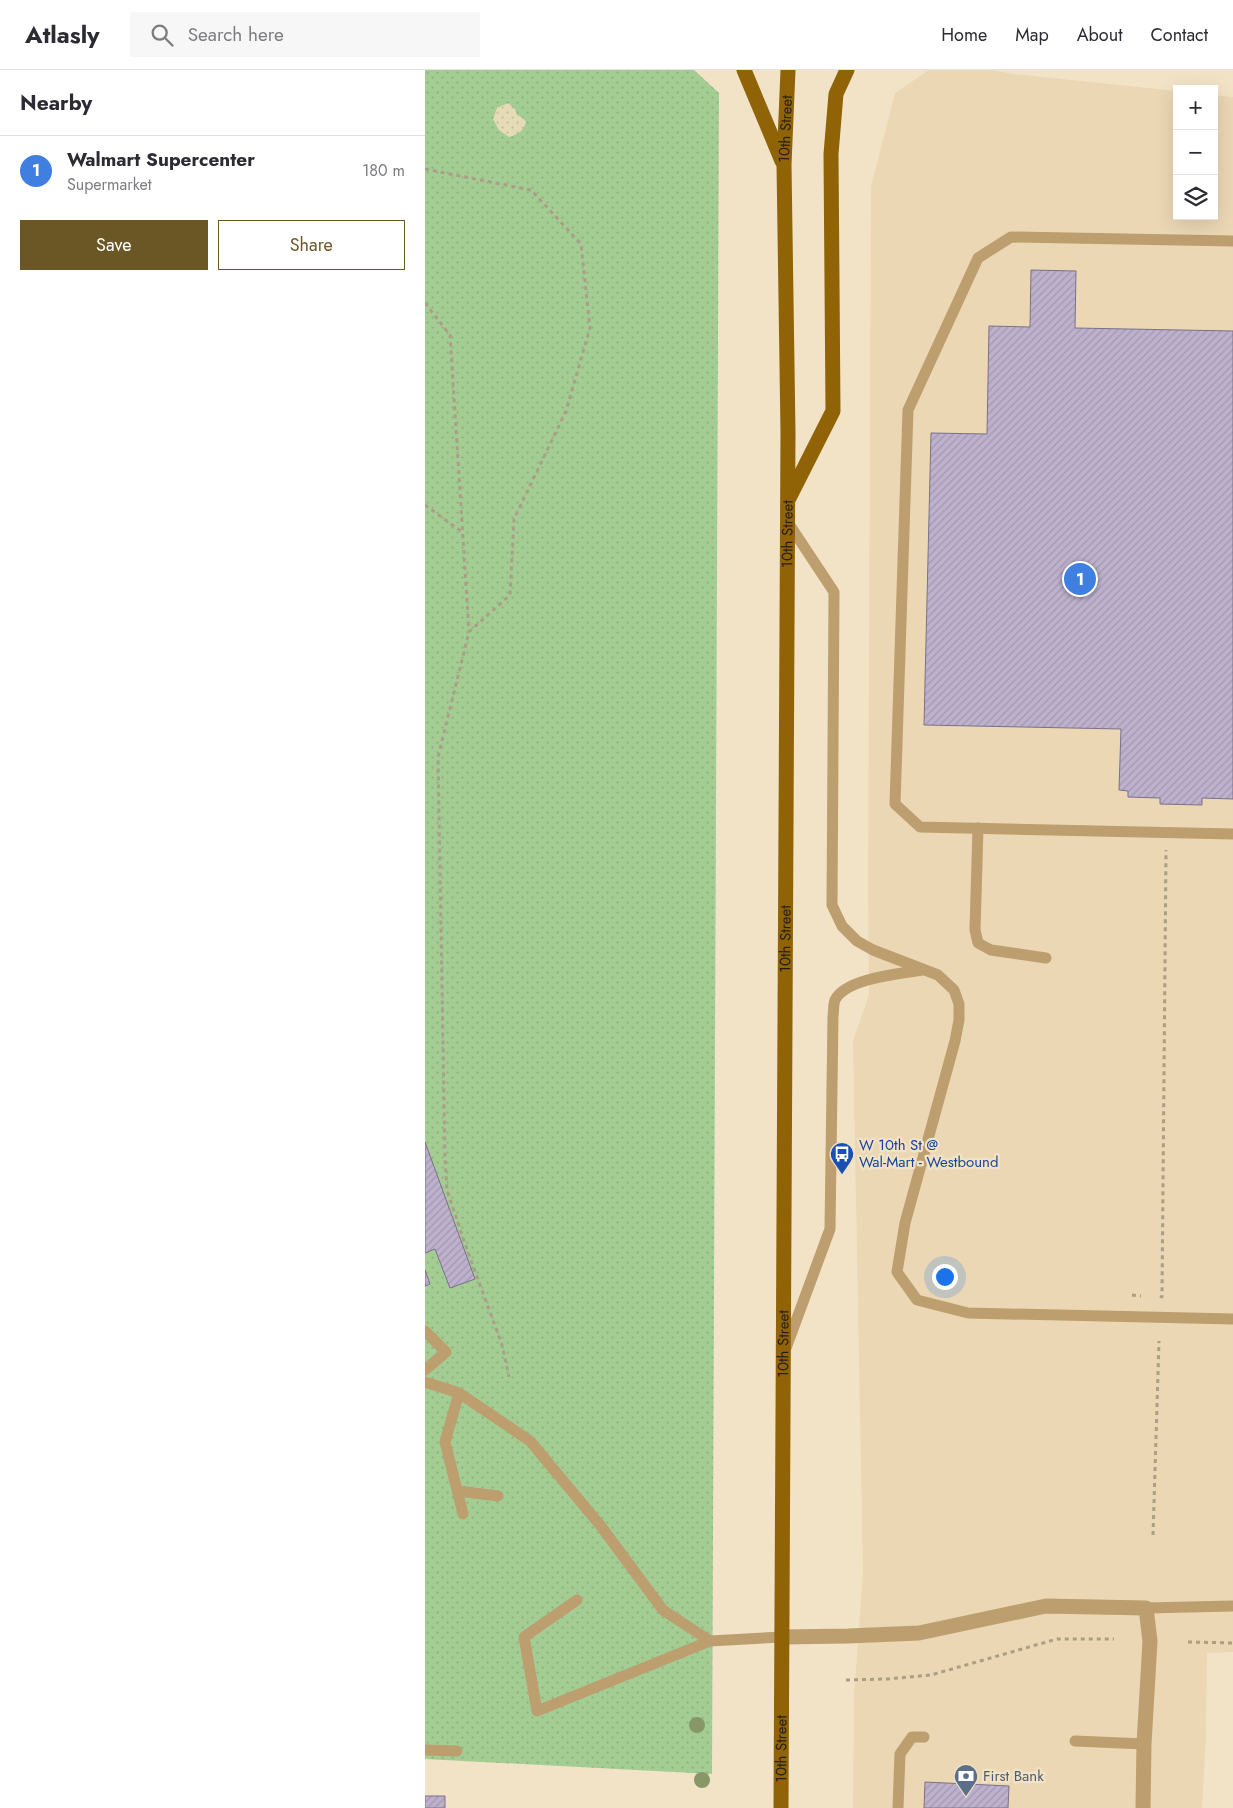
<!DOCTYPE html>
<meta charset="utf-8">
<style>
body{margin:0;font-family:Jost,sans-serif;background:#f7f7f7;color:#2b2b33}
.controls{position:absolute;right:15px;top:15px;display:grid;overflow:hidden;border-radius:0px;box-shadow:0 5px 20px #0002}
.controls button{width:45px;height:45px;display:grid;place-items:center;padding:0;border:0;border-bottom:1px solid #e1e1e2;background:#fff;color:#2b2b33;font:25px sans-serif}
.you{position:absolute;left:519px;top:1206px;width:18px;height:18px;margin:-12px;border:4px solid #fff;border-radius:50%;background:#1a73e8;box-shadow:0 0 0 8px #1a73e833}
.badge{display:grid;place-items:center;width:32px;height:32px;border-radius:50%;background:#6b5726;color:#fff;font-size:16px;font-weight:700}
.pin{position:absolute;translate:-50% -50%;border:2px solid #fff;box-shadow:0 1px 5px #0006}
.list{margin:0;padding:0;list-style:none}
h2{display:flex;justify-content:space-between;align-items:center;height:65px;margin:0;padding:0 20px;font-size:21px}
h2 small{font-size:16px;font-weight:400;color:#7c7c81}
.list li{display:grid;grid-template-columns:32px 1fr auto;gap:15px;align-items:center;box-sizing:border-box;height:70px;padding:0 20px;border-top:1px solid #e1e1e2}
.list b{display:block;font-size:19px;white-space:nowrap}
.list p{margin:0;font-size:16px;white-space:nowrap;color:#7c7c81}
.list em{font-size:16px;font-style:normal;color:#7c7c81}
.actions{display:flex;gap:10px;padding:15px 20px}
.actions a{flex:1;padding:11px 0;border:1px solid #6b5726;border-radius:0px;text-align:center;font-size:18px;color:#6b5726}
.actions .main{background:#6b5726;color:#fff}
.icon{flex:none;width:28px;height:28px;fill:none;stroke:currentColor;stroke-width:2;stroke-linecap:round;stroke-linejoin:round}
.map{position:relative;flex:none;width:808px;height:1738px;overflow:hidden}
header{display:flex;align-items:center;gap:30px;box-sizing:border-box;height:70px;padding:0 25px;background:#fff;border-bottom:1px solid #e1e1e2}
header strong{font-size:24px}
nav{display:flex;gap:28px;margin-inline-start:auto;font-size:18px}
.search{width:350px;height:45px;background:#f7f7f7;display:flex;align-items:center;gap:12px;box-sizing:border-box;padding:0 18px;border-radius:0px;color:#7c7c81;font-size:19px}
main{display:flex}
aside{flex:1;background:#fff}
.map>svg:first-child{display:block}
</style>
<header>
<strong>Atlasly</strong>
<div class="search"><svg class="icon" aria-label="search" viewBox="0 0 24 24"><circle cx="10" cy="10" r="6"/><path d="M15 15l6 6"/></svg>Search here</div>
<nav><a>Home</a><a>Map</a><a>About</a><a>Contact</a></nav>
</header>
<main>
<aside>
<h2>Nearby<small></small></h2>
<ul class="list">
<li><span class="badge" style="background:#3f7fe0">1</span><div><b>Walmart Supercenter</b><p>Supermarket</p></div><em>180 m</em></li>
</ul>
<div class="actions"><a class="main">Save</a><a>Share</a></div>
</aside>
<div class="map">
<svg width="808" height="1738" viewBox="0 0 808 1738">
<defs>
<pattern id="grass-dots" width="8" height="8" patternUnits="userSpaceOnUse" patternTransform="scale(1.25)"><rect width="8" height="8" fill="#a4cd93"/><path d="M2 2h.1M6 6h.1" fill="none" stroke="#8db07e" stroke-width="1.8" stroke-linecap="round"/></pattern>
<pattern id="sand-dots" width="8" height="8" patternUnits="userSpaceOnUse" patternTransform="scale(1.25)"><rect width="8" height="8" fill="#e5dbb6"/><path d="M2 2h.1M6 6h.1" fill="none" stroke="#c4bc9c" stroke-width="1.8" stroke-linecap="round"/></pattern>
<pattern id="building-hatch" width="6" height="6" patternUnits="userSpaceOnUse" patternTransform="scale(1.25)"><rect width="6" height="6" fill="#bdb1cd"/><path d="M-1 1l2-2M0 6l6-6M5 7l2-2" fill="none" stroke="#a298af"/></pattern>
</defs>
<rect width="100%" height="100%" fill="#f3e3c6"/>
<!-- built -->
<path fill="#ebd7b4" d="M504 0H567L588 4 752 21V146H789V25L808 27V1582L782 1583 781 1664 777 1738H428L429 1627 438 1503 428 971 444 925 443 816 446 117 470 23Z"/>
<!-- grass -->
<path fill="url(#grass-dots)" d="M0 0H269L294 23 287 1704 0 1689Z"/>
<!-- sand -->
<path fill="url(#sand-dots)" d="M83 33 90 39 92 45 98 48 101 52C98 62 93 64 84 67L74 60 68 49 72 38Z"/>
<!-- building -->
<path fill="url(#building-hatch)" stroke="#7b7089" d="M606 200 651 201 650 258 808 261V729L777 728V735L735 734V728L703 727V721L694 720 696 659 499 655 506 363 562 364 564 256 605 257Z
M0 1072 50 1209 25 1218 10 1179 0 1183Z
M0 1200 5 1214 0 1216Z
M500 1712 584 1716 583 1738H499Z
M0 1726H20V1738H0Z"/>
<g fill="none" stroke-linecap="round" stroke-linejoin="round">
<!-- path -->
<path stroke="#ab9e88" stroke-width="3" stroke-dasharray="4 4" stroke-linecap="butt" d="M0 99 106 120 156 174 165 258 141 341 89 449 85 525 44 562 13 687 20 1089 22 1120 39 1171 77 1275 84 1307
M0 233 25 265 44 562
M0 435 37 462
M707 1225 716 1226
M735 1226 737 1227 741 780
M728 1465 734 1271
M763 1572 808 1573
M421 1610 462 1609 506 1605 632 1569H689"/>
<!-- service -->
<path stroke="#bd9e6f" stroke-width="11" d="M808 171 586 167 553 188 483 340 470 734 495 757 808 764
M362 451 409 522 407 835 417 856 432 871 448 880 513 905 529 920 534 934V950L530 971 480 1153 472 1202 492 1230 543 1243 808 1249
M553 758 550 860 553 873 566 880 621 888
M0 1261 21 1282 0 1300
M361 1278 405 1159 408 946C409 941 408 935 410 930 421 908 475 904 497 900
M0 1312 34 1323 105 1371 175 1455 238 1540 285 1571 112 1641 99 1567 152 1530
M34 1323 20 1372 38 1444
M33 1421 73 1426
M721 1538 808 1536
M285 1571 357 1567
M650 1671 719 1674
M0 1680 32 1681
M473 1738 475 1684 487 1667H499"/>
<!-- minor -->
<path stroke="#bd9e6f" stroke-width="15" d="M357 1567 423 1566 494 1563 621 1536 721 1538 725 1571 719 1674 718 1738"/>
<!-- primary -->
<g stroke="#906306" stroke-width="15">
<path d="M319 0 357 91"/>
<path d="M364 428 408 341 406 84 411 24 422 0"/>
<path id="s1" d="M356 1738 363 362 359 95 363 0"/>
</g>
</g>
<!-- trees -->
<g fill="#879767">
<circle cx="272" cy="1655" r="8"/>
<circle cx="277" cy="1710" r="8"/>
</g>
<!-- icons -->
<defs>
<g id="bus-pin" transform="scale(1.25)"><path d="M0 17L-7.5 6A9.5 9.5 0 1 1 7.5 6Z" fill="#1a4fb4" stroke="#f3e3c6"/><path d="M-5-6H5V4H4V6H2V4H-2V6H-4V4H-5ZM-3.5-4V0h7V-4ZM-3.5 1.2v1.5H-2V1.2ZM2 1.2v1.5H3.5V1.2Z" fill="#fff"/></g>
<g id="bank-pin" transform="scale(1.25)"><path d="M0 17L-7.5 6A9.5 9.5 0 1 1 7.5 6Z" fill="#5c6f8a" stroke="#f3e3c6"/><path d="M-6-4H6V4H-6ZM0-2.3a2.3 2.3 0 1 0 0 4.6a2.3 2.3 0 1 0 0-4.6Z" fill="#fff"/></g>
</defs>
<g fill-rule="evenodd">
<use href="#bus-pin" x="417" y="1084"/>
<use href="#bank-pin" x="541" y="1706"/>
</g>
<g text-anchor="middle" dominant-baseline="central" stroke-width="4.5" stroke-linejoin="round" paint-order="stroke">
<!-- street labels -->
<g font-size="15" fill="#241e14" stroke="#f3e3c6">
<text stroke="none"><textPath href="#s1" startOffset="1679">10th Street</textPath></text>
<text stroke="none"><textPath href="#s1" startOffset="1274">10th Street</textPath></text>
<text stroke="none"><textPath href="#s1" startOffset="869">10th Street</textPath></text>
<text stroke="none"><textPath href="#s1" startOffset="464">10th Street</textPath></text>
<text stroke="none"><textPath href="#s1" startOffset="59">10th Street</textPath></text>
</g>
<!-- transit labels -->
<g font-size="15" fill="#164399" stroke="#f3e3c6" text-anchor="start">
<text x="434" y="1075">W 10th St @<tspan x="434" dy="17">Wal-Mart - Westbound</tspan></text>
</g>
<!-- service labels -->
<g font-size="15" fill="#4e5e75" stroke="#f3e3c6" text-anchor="start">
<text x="558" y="1706">First Bank</text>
</g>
</g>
</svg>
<div class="controls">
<button>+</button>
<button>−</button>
<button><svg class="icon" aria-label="layers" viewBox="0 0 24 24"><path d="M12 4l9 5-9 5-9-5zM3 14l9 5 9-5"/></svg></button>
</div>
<div class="you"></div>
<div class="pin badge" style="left:655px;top:509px;background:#3f7fe0">1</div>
</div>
</main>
